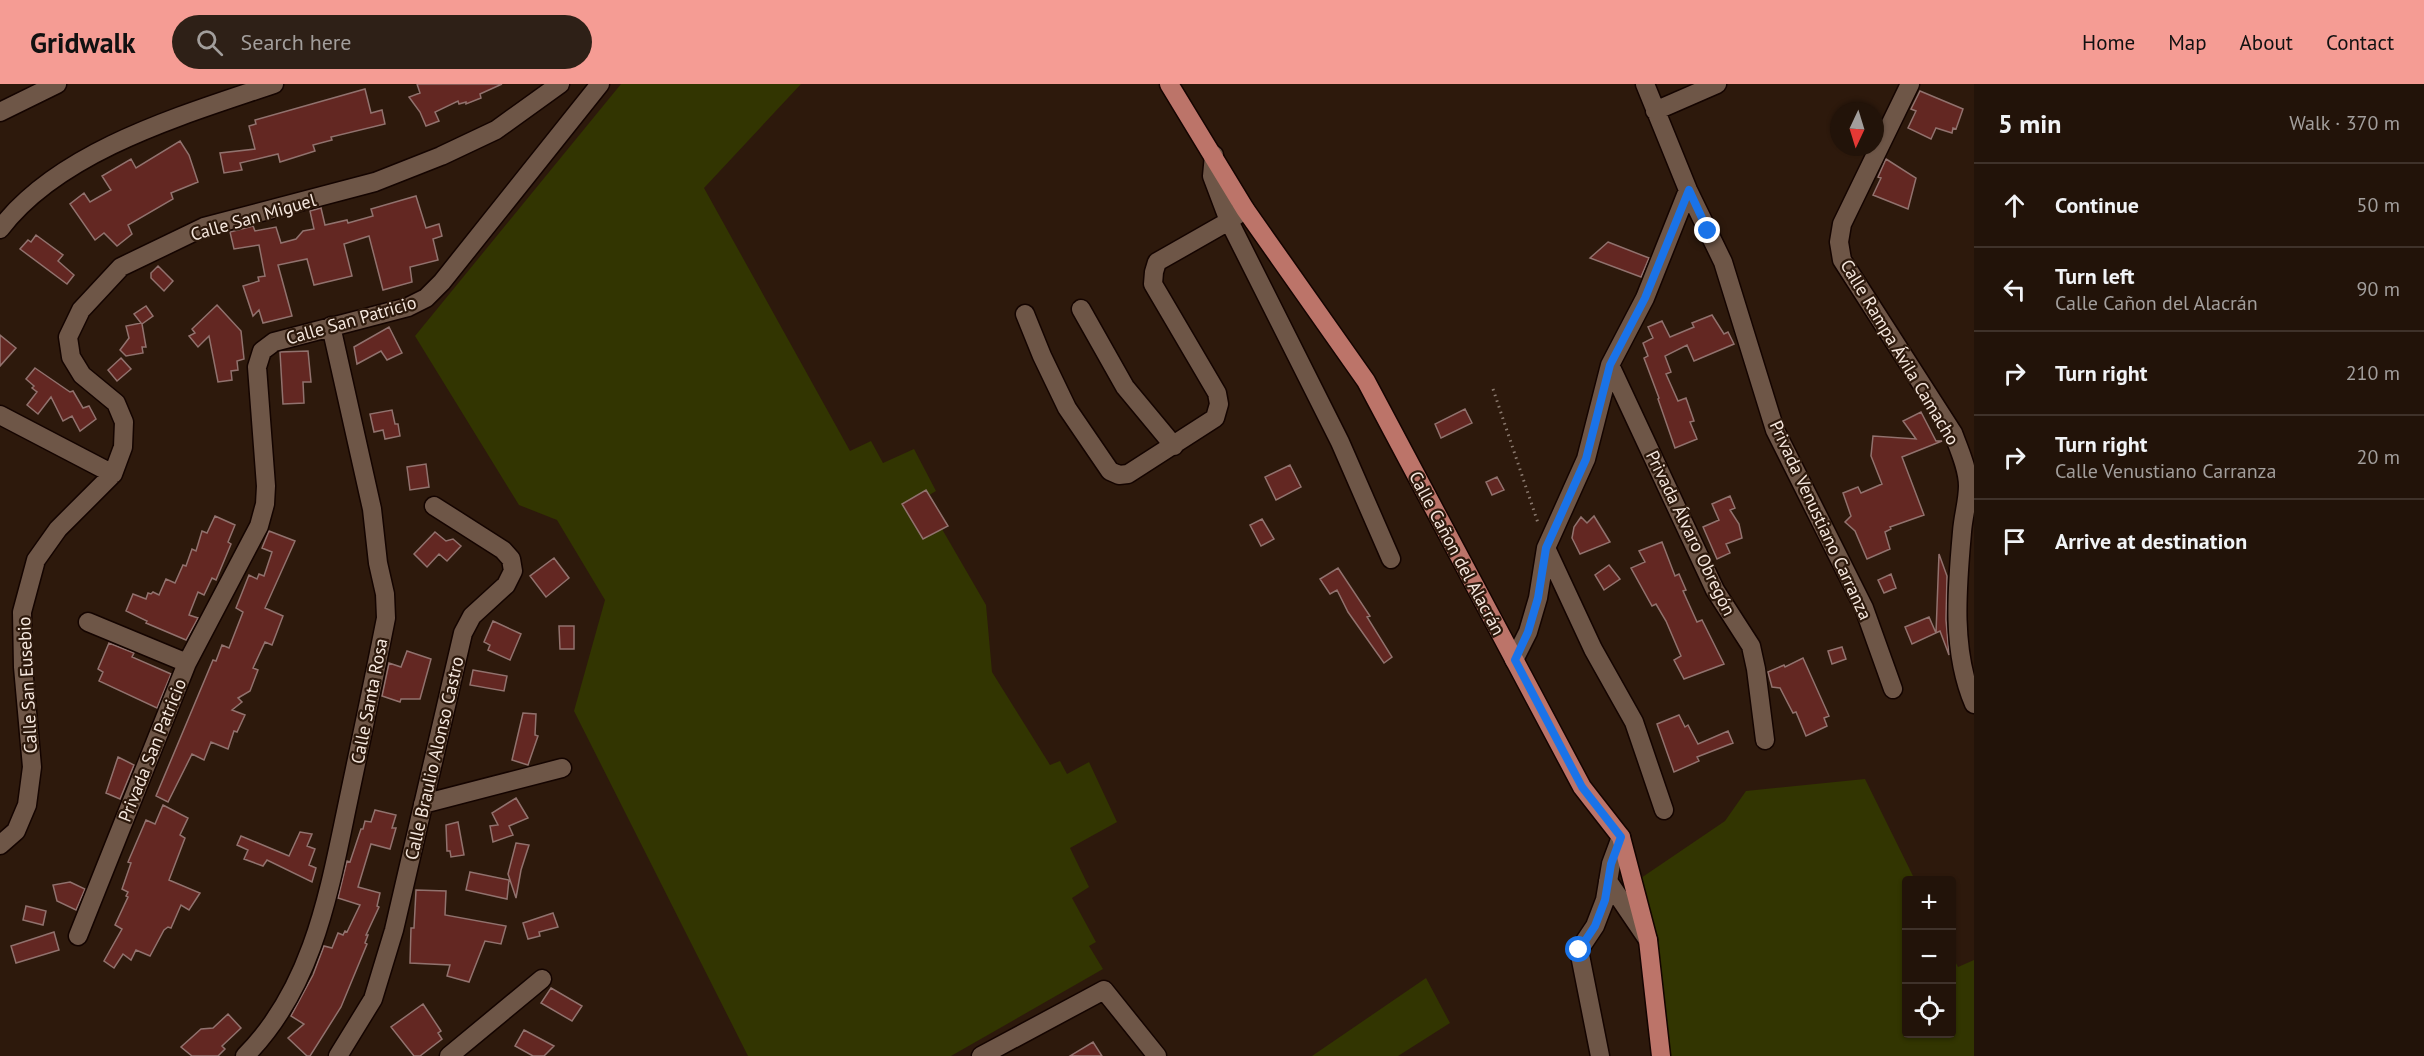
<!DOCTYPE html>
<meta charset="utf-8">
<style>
body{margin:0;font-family:"PT Sans",sans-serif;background:#2e2017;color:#f1f3f6}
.controls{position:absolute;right:18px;bottom:18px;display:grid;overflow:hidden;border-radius:6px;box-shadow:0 2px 4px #0004}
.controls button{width:54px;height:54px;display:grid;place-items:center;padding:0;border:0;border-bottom:2px solid #3f322a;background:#221309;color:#f1f3f6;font:30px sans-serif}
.compass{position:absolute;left:1830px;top:18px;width:54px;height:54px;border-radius:50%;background:#221309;box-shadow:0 2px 4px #0004;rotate:184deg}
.stop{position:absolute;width:18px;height:18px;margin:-14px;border:4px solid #1a73e8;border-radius:50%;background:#fff}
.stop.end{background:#1a73e8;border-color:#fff;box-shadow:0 2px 6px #0008}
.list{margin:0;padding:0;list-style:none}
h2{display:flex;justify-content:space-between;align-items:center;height:78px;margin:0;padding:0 24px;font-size:26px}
h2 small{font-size:20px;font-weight:400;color:#a29e9c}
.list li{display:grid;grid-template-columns:39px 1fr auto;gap:18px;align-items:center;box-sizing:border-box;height:84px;padding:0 24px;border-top:2px solid #3f322a}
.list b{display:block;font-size:22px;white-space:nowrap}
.list p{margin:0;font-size:20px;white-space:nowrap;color:#a29e9c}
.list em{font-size:20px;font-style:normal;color:#a29e9c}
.icon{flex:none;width:33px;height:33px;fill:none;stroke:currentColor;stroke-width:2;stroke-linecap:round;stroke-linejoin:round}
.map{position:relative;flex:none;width:1974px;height:972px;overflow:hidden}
header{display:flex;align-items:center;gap:36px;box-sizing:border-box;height:84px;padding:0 30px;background:#f59c94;color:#111}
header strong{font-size:28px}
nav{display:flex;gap:33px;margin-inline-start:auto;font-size:21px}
.search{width:420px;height:54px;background:#2e2017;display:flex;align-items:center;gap:15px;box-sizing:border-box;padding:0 21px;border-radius:33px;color:#a29e9c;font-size:22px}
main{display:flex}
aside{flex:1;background:#221309}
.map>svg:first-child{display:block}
</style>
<header>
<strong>Gridwalk</strong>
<div class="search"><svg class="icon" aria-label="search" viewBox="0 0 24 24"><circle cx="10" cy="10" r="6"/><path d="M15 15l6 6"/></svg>Search here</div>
<nav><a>Home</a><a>Map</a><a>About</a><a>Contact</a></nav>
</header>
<main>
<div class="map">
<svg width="1974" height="972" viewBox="0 0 1974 972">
<rect width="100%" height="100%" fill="#2d190c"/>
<!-- green -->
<path fill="#323501" d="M621 0H801L704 104 850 367 871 357 883 379 914 365 936 407 924 414 986 521 992 588 1050 681 1060 677 1067 690 1089 678 1117 738 1070 764 1089 803 1072 814 1096 858 1089 862 1103 885 951 972H748L574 627 605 516 557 436 519 421 415 252Z
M1865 695 1915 796H1906V950H1952V871L1958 883 1974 876V972H1661L1634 804 1641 794 1725 737 1746 707Z
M1426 894 1450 939 1398 972H1312Z"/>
<!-- building -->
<path fill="#632722" stroke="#91726e" stroke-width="1.5" d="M417 0H502L480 10 481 14 466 20V18L459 20 458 17 435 28 439 37 426 42 420 28 409 13 420 9Z
M365 5 371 29 382 26 385 40 331 53 332 56 313 61 315 67 280 78 278 70 240 79 242 86 224 89 220 69 255 65 249 42 256 40 255 36Z
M1920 7 1963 25 1956 45 1953 44 1952 49 1936 44 1931 55 1908 44 1916 27 1911 25Z
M180 57 189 71 198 98 171 109 173 115 128 141 132 150 117 162 104 149 95 156 70 120 84 109 90 118 111 106 102 92 131 75 136 84Z
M1886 75 1916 94 1908 125 1873 111 1881 94 1878 93Z
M416 112 426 144 439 140 442 152 433 155 438 176 410 183 412 198 383 206 369 152 344 160 352 192 314 201 307 175 278 181 292 232 263 239 259 226 253 232 243 202 259 197 258 193 265 192 259 161 234 165 230 148 253 142 255 147 276 143 281 159 296 155 303 147 314 145 310 127 321 124 325 141 347 136 348 139 373 132 371 125Z
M36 151 63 171 58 177 74 191 67 200 20 165 28 156 31 158Z
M1608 158 1649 174 1641 193 1590 174Z
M158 182 173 197 164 207 151 194V189Z
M217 221 241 247 244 275 237 277 238 286 231 287 232 296 218 298 209 252 198 263 189 252 195 249 192 245Z
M146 222 153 232 142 240 146 263H142L143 269 126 272 120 266 129 254 126 242 141 239 134 230Z
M1712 231 1724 250 1728 248 1734 260 1694 277 1687 261 1665 272 1671 288 1666 290 1678 317 1686 314 1694 337 1690 338 1697 355 1675 364 1658 315 1659 314 1644 274 1648 272 1643 259 1653 254 1648 243 1662 237 1670 253 1694 243 1692 239Z
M389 243 402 269 387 276 381 267 357 280 354 263Z
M0 251 16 264 0 282Z
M308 267 311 298H303L304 319 283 320 280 268Z
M121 274 131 285 117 297 108 286Z
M35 284 70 308 73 307 83 324 89 322 96 335 80 347 72 332 63 337 51 313 38 330 27 321 37 308 32 304 34 302 26 295Z
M1465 325 1472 339 1441 354 1435 340Z
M392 326 395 340H398L400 352 385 355 383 346 374 348 370 330Z
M1921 328 1936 357H1942L1902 373 1924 431 1890 443 1891 445 1885 448 1890 465 1867 475 1855 447 1845 438 1851 432 1843 409 1858 403 1861 409 1882 400 1871 372 1873 352 1916 355 1903 337Z
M426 380 429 403 410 406 407 383Z
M1290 381 1301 403 1276 416 1265 393Z
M1497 393 1504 406 1492 411 1486 398Z
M926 406 948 442 923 455 902 420Z
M1730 412 1735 424 1730 426 1739 440 1742 454 1726 460 1730 469 1717 475 1703 443 1719 436 1712 420Z
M215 432 235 441 228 458 231 460 216 496 212 494 204 511 198 508 189 531 198 534 186 556 146 539 147 537 126 527 133 510 146 515 148 509 151 510 153 508 159 511 166 495 175 499 183 481 186 482 192 465 196 467 202 447 207 449Z
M1594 432 1610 458 1580 470 1572 454 1574 443 1581 433 1587 439Z
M1262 435 1274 455 1261 462 1250 441Z
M269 447 295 457 265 524 283 532 272 561 265 558 253 584 258 586 250 607 238 614 242 618 232 626 245 631 237 648 234 647 228 665 211 658 204 676 192 670 168 718 156 712 213 576 216 577 222 561 229 564 243 528 236 524 249 491 257 495 259 490 264 492 272 468 262 464Z
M435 448 446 457 453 455 461 462 447 477 439 470 427 483 414 470Z
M1662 458 1675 492 1679 490 1686 506 1683 507 1697 538 1702 536 1724 580 1684 595 1674 576 1681 572 1666 537 1656 520 1652 522 1631 484 1645 478 1639 467Z
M1939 470 1947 492 1946 536 1949 571 1940 547 1912 560 1905 543 1929 533 1936 549Z
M554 474 569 494 546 513 530 492Z
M1609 481 1620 495 1604 506 1595 491Z
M1338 484 1370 532 1367 533 1392 573 1384 579 1348 528 1337 506 1330 510 1320 495Z
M1891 490 1896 504 1884 509 1878 496Z
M493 537 521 550 510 576 488 566 490 561 484 558Z
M559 542H574V565H560Z
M109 559 134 569 132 573 171 590 157 624 99 597 103 588 98 585Z
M1842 563 1846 575 1832 580 1828 567Z
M407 567 431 575 420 615H401L400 618 382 612 389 579 401 583Z
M1803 574 1829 632 1824 634 1827 642 1806 652 1796 628 1793 629 1780 604 1772 603 1768 588 1784 581 1785 583Z
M473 586 507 592 504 607 470 601Z
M523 629 536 630 535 651 538 652 528 681 512 676Z
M1679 631 1685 643 1688 641 1698 660 1728 647 1733 659 1697 673 1699 677 1674 688 1657 640Z
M118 673 134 681 120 715 106 709Z
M516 714 528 734 509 742 513 751 493 758 490 742 498 741 492 729Z
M163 721 188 734 180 751 185 754 169 796 200 809 189 826 181 821 171 844 168 843 164 846 150 872 136 866 131 876 123 870 114 884 104 877 122 845 115 841 128 813 126 812 128 808 122 805 131 779 128 778 146 736 155 740Z
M375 726 396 731 392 744H396L390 765 371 760 358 803 380 809 377 822 379 823 366 851H368L365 859 367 860 341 923 310 972H307L288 954 304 940 291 932 313 891 324 862 332 864 338 849 343 851 345 847 347 848 360 821 338 814 347 777 350 778 361 745H363L365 737 371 738Z
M458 738 464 771 451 773 450 767H447L446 741Z
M300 748 312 750 307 762 315 765 309 781 316 784 312 798 267 776 263 782 244 775 248 766 237 761 241 752 289 772Z
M516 759 529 761 521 786 516 814 508 790Z
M470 788 509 796 507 815 466 806Z
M70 798 85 805 76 826 57 817 53 801Z
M416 806 446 807 445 831 506 842 501 860 485 857 469 898 447 892 450 881 410 879 411 844H414Z
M26 822 46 827 43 841 23 836Z
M553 829 558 843 539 848 540 852 528 855 523 839Z
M54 848 59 866 16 879 11 862Z
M551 904 582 922 572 937 541 919Z
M423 920 441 947 438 949 442 955 420 972H414L391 943Z
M228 930 241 944 222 962 225 965 218 972H192L181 963 201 945 213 944Z
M524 946 554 962 544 972H533L515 962Z
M1093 958 1102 972H1070Z"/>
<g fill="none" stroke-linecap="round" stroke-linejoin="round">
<!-- minor casing -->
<g stroke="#140400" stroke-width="21">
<path id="minor" d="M1645 0 1688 106 1723 178 1775 346 1864 524 1893 605
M1910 0 1842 140 1839 158 1842 176 1953 349C1959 365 1968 385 1968 402 1968 417 1963 433 1962 448 1957 504 1951 567 1974 620
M1655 27 1717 0
M0 28 57 0
M1214 71 1212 92 1229 137 1340 358 1391 475
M0 145C60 66 183 31 274 0
M1081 225 1125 303 1174 362
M1025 230 1042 272 1067 324 1110 387 1119 391 1128 390 1215 334 1219 320 1217 309 1153 200 1154 188 1157 178 1229 137 1245 125
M1610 281 1715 506 1751 562 1756 585 1765 656
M0 331 113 390
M1546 464 1593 565 1634 638 1664 726
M88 538 187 579
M1514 576 1528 548 1538 514 1546 464 1586 375 1610 281 1645 214 1688 106
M423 720 562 684
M0 761 16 747 27 721 32 683 23 583 22 528 36 476 58 445 113 390 123 363 124 338 116 319 82 291 71 273 68 253 81 226 121 183 204 143 375 98 441 72 496 46 560 0
M1608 797 1648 856
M78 852 187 579 259 442 265 420 266 402 257 283 262 267 274 258 408 223 426 214 442 198 600 0
M245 972C313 904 329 808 348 718 361 656 374 595 386 534L385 510 378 479 372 425 331 242
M338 972 373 915 394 846 463 549 472 532 506 501 513 487 511 475 503 466 434 422
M449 972 542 895
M981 972 1104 906 1157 972
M1600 972 1579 866 1595 842 1605 816 1611 780 1621 753"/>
</g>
<!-- major casing -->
<g stroke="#140400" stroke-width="21">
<path id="major" d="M1169 0 1245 125 1366 297 1582 703 1621 753 1648 856 1661 972"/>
</g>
<!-- path -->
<path stroke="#8a796e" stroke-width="3" stroke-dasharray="1.5 4.5" stroke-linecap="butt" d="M1493 305 1538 439"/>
<!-- minor -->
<use href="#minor" stroke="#6e5647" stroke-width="18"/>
<!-- major -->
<use href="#major" stroke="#bc7469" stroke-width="18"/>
</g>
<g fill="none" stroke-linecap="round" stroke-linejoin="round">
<!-- route -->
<path stroke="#1a73e8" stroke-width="8" d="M1579 866 1595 842 1605 816 1611 780 1621 753 1582 703 1515 576 1528 548 1538 514 1546 464 1586 375 1610 281 1645 214 1689 106 1708 147"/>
</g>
<g text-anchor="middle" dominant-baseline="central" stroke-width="4.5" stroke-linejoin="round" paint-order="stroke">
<!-- street labels -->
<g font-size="18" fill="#f5e7de" stroke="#2d190c">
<text transform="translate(253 133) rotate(-16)">Calle San Miguel</text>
<text transform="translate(351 236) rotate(-16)">Calle San Patricio</text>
<text transform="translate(1900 268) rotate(59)">Calle Rampa Ávila Camacho</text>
<text transform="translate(1821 436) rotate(65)">Privada Venustiano Carranza</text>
<text transform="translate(1691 449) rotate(64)">Privada Álvaro Obregón</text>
<text transform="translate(1457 469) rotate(62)">Calle Cañon del Alacrán</text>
<text transform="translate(27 601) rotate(-93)">Calle San Eusebio</text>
<text transform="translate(369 617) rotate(-79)">Calle Santa Rosa</text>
<text transform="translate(152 666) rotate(-68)">Privada San Patricio</text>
<text transform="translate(434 674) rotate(-77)">Calle Braulio Alonso Castro</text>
</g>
</g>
</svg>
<div class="controls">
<button>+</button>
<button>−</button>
<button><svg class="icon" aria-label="locate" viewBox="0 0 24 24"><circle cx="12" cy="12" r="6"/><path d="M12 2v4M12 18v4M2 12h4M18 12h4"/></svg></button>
</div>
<svg class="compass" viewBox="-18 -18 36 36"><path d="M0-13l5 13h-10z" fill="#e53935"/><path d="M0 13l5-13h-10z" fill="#a29e9c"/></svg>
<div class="stop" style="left:1579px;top:866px"></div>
<div class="stop end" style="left:1708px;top:147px"></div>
</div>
<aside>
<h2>5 min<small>Walk · 370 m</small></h2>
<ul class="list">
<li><svg class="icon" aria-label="ahead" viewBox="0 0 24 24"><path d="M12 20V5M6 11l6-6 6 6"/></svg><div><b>Continue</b></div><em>50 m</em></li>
<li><svg class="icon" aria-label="left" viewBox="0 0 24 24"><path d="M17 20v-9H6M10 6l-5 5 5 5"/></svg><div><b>Turn left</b><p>Calle Cañon del Alacrán</p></div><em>90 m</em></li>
<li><svg class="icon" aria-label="right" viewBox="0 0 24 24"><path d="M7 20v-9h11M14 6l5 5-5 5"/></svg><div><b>Turn right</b></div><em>210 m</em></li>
<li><svg class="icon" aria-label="right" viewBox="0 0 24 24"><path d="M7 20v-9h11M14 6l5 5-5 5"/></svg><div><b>Turn right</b><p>Calle Venustiano Carranza</p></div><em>20 m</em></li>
<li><svg class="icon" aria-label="arrive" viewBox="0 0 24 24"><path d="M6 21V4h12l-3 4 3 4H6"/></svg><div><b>Arrive at destination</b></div></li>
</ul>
</aside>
</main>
